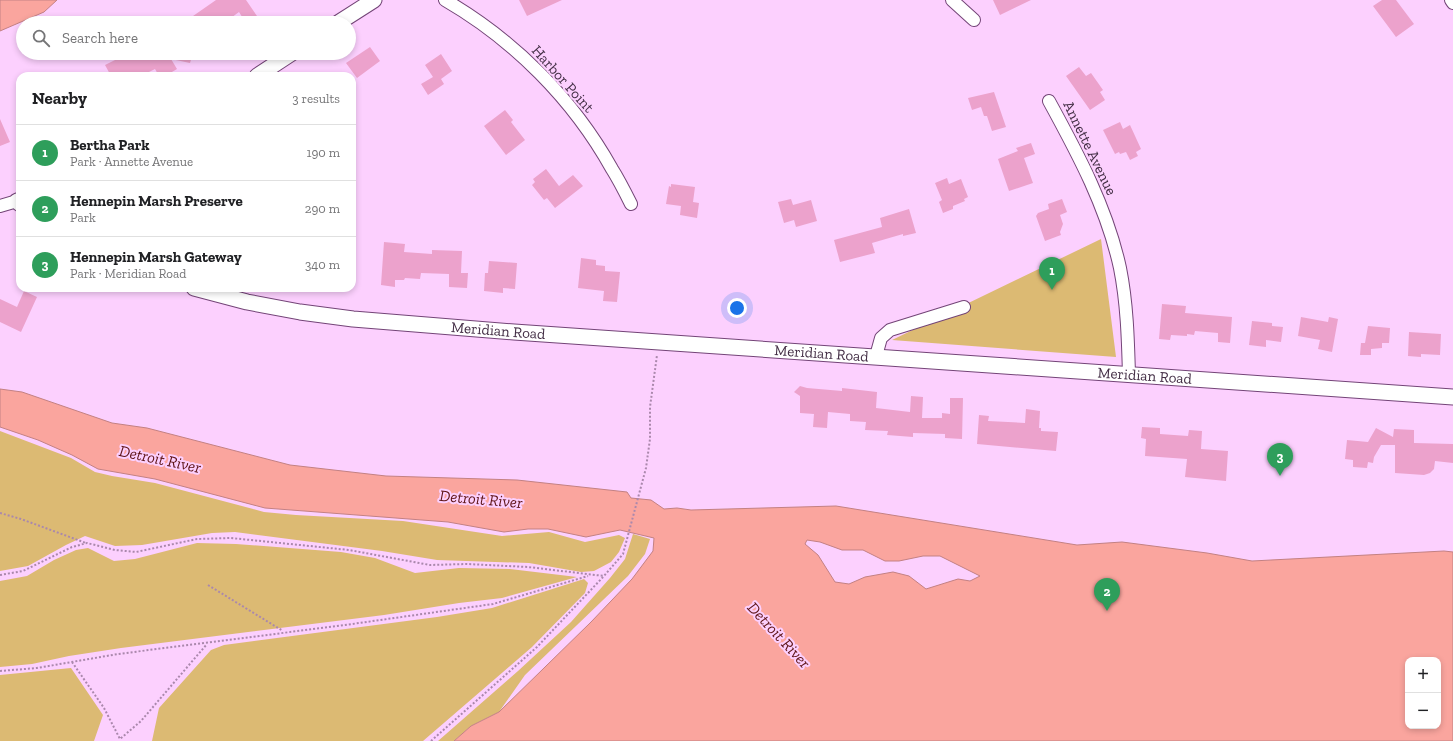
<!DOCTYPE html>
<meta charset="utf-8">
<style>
body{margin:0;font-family:"Zilla Slab",serif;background:#f2f2f2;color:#202124}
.controls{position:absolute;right:12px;bottom:12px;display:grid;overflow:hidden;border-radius:8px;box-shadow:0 2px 6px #0003}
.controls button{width:36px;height:36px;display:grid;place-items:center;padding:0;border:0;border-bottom:1px solid #e0e0e0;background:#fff;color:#202124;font:20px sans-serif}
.you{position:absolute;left:737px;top:308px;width:14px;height:14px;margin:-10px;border:3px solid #fff;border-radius:50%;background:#1a73e8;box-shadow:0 0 0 6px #1a73e833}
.badge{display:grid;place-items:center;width:26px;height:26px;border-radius:50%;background:#0f766e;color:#fff;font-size:13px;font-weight:700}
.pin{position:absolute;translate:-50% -33px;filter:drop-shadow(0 1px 2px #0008)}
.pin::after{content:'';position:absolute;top:21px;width:14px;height:12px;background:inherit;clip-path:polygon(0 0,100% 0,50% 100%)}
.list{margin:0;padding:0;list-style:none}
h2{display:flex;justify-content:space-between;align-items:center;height:52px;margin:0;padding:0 16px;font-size:17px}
h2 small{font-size:13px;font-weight:400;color:#757577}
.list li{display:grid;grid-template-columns:26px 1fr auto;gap:12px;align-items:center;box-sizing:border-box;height:56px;padding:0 16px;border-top:1px solid #e0e0e0}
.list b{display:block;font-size:15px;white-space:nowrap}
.list p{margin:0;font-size:13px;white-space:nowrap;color:#757577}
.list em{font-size:13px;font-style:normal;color:#757577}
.icon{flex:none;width:22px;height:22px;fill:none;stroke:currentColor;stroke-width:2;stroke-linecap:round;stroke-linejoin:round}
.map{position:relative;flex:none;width:1453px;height:741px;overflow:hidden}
.search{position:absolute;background:#fff;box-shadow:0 2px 6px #0003;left:16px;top:16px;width:340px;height:44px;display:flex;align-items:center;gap:10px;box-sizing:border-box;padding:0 14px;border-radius:22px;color:#757577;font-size:15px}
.panel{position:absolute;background:#fff;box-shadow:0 2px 6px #0003;left:16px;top:72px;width:340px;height:220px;border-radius:12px}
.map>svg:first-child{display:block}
</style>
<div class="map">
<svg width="1453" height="741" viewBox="0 0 1453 741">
<rect width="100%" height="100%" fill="#fcd0fe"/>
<!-- green -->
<path fill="#dcba73" d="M1101 239 1116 357 892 340Z
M0 431 71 458 95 472 112 476 155 483 264 512 296 515 403 521 502 536 549 532 585 542 619 535 625 538 619 552 611 562 594 571 581 572 529 563 437 560 382 551 235 532 212 533 142 545 115 546 85 536 66 545 28 566 0 571Z
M633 534 650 539 645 554 628 576 525 675 499 712 471 726 454 741H438L518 671 571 622 610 578 625 559Z
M197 543 236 544 341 552 375 558 415 573 459 568 510 569 577 577 502 598 459 603 384 615 121 648 69 656 32 664 0 667V581L27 576 54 560 76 550 88 548 114 561 135 559Z
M584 579 588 583 585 593 532 647 423 741H152L159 708 211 650 224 645 437 617 492 608Z
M71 668 103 715 94 741H0V675Z"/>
<!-- water -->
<path fill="#faa59e" stroke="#c38183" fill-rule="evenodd" d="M0 0H57L44 12 0 31Z
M0 389 22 392 112 423 147 428 290 465 386 476 517 480 627 492 631 498 651 500 664 509 677 508 691 510 836 506 1077 545 1122 542 1207 553 1252 561 1444 551 1453 552V741H454L471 726 499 712 591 622 632 579 653 551 654 538 620 530 586 537 548 529H528L504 532 448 522 265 508 155 479 98 469 72 455 38 440 0 427ZM807 540 820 542 842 550H863L885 561H899L923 556H940L980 576 970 581 958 579 926 589 909 576 893 572 865 577 849 584 835 582 818 555 805 544ZM1408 660H1438V726H1408Z"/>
<!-- building -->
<path fill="#eca2cc" d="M216 0H246L257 16 246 23 239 12 224 23H183Z
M519 0H562L527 16Z
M993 0H1031L1000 15Z
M1382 0H1396L1414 24 1396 37 1373 6Z
M370 47 380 61 357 78 346 63Z
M129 53H193L190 63 171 59 177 69 165 76H159L155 69 141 76H111L105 65Z
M441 54 452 71 441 79 444 84 428 95 421 84 433 77 425 65Z
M1079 67 1086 76 1091 73 1103 90 1100 92 1105 100 1090 110 1066 76Z
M994 92 1006 127 992 131 987 116H984L981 107 972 110 968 98Z
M505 110 513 120 511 122 525 140 506 155 484 126Z
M0 119 10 142 0 146Z
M1120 122 1123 129 1130 125 1141 149 1136 152 1138 156 1130 160 1126 152 1120 154 1119 152 1115 154 1103 130Z
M1031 143 1035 154 1024 158 1033 183 1009 191 998 159 1018 151 1016 148Z
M546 169 559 186 573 175 583 186 555 208 547 198 544 200 532 185 535 182 533 179Z
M947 178 949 184 961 179 968 197 964 199 965 201 953 206V209L943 213 939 202 942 200 935 183Z
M671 184 695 187 693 202 699 203 697 218 680 215 681 206 666 204 669 186 671 187Z
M791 199 793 205 811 200 817 221 796 227 794 220 784 223 778 202Z
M1062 199 1067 212 1060 215 1063 224 1060 232 1061 235 1045 241 1036 216 1038 213 1049 209 1048 204Z
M909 209 916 233 903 236V234L872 243 875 253 840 262 834 240 882 227 880 218Z
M384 242 405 244 404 252 432 254V250L462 251 461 273H468L467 288 449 287V274L421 273 420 279 405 278 404 280H395V287L381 285Z
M581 258 596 260V265L605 266V271L620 272 617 302 603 301 604 291 578 288Z
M489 261 517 263 515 289 503 288V293L484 291 485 273H488Z
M24 291 37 297 21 332 0 322V299L17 307Z
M1162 304 1186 306 1185 313 1232 317 1230 343 1218 342V333L1195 331 1194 335 1187 334V336L1171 335 1170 340 1159 339Z
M1301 317 1328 322 1329 317 1338 319 1332 352 1318 349 1320 340 1298 336Z
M1252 321 1272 323V326L1283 327 1281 342 1266 340V347L1249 345Z
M1368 326 1390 328 1389 343H1382V348L1371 349V355H1360L1361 343H1365Z
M1409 332 1441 334 1440 355 1421 354V357L1408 356Z
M800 386 807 388 842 391V388L877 392 876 408 910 412 911 396 923 397 922 418H942V413L950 414V398H963L962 439 945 438V434L913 433V437L887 435 888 431 865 430 866 422 850 421V414L828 412 827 428 813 427 814 414 800 413V396L794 392Z
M1026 409 1040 411 1039 428H1041V431L1058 432 1056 451 977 444 979 415 989 416 988 421 1025 423Z
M1142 427 1160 428V434L1188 436 1189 430 1202 431 1201 449 1228 451 1226 481 1185 477 1187 459 1145 456 1146 439 1141 438Z
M1376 428 1393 437 1394 429 1414 430V443L1453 444V463L1435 461 1434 469 1430 473 1424 475 1395 473V445H1381L1374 457 1373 463 1368 462 1367 468 1353 467V460L1345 459 1347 440 1368 442Z"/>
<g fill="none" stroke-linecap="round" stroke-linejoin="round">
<!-- minor casing -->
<g stroke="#734477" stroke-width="14">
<path id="minor" d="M445 0C514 40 573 99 612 169 619 180 625 192 631 204
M952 0 974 20
M1451 0 1453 3
M1049 101C1078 154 1107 208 1120 268 1127 303 1128 339 1129 375
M0 206 17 201
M876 356 881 338 890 330 964 307"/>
</g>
<!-- tertiary casing -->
<g stroke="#734477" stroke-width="17">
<g id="tertiary">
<path d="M338 23 374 0"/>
<path d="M257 76 292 53"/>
<path d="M20 200 17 201 20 204"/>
<path id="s1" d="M194 288 247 302 300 312 353 319 514 332 1453 397"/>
</g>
</g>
<!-- path -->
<path stroke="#aa88ac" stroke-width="2" stroke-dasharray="2 2" stroke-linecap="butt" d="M0 513 21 519 86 543
M0 575 23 571 72 547 87 543 115 550 136 552 197 539 231 538 349 550 430 565 467 564 528 567 604 576
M208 585 283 631
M72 662 104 708 120 739 141 721 207 644
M0 671 37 668 118 654 345 625 493 604 588 576
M431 741 537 647 604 576 623 554 646 468 650 439V407L657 355"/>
<!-- minor -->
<use href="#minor" stroke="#fff" stroke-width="12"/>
<!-- tertiary -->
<use href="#tertiary" stroke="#fff" stroke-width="15"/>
</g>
<g text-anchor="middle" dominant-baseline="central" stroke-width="4" stroke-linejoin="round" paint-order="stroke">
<!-- street labels -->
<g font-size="15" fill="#432e45" stroke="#fcd0fe">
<text transform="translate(563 79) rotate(48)">Harbor Point</text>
<text transform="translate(1090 148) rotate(64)">Annette Avenue</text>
<text stroke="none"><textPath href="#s1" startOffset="308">Meridian Road</textPath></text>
<text stroke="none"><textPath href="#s1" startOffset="632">Meridian Road</textPath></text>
<text stroke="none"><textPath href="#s1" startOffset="956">Meridian Road</textPath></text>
</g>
<!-- water labels -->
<g font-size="16" font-style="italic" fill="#5c1214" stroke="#fcd0fe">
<text transform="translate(160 459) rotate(12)">Detroit River</text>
<text transform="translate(481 499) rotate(5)">Detroit River</text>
<text transform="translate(779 635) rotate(47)">Detroit River</text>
</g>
</g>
</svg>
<div class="controls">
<button>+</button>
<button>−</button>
</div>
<div class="you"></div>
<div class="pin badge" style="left:1052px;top:290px;background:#2e9e5b">1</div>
<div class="pin badge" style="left:1107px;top:611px;background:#2e9e5b">2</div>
<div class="pin badge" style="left:1280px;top:476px;background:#2e9e5b">3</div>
<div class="search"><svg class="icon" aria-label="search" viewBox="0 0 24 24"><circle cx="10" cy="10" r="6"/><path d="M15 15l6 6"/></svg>Search here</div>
<section class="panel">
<h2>Nearby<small>3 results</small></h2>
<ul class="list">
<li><span class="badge" style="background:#2e9e5b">1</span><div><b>Bertha Park</b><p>Park · Annette Avenue</p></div><em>190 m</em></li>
<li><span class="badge" style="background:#2e9e5b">2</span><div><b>Hennepin Marsh Preserve</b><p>Park</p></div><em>290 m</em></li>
<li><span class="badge" style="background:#2e9e5b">3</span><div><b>Hennepin Marsh Gateway</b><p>Park · Meridian Road</p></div><em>340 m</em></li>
</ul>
</section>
</div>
